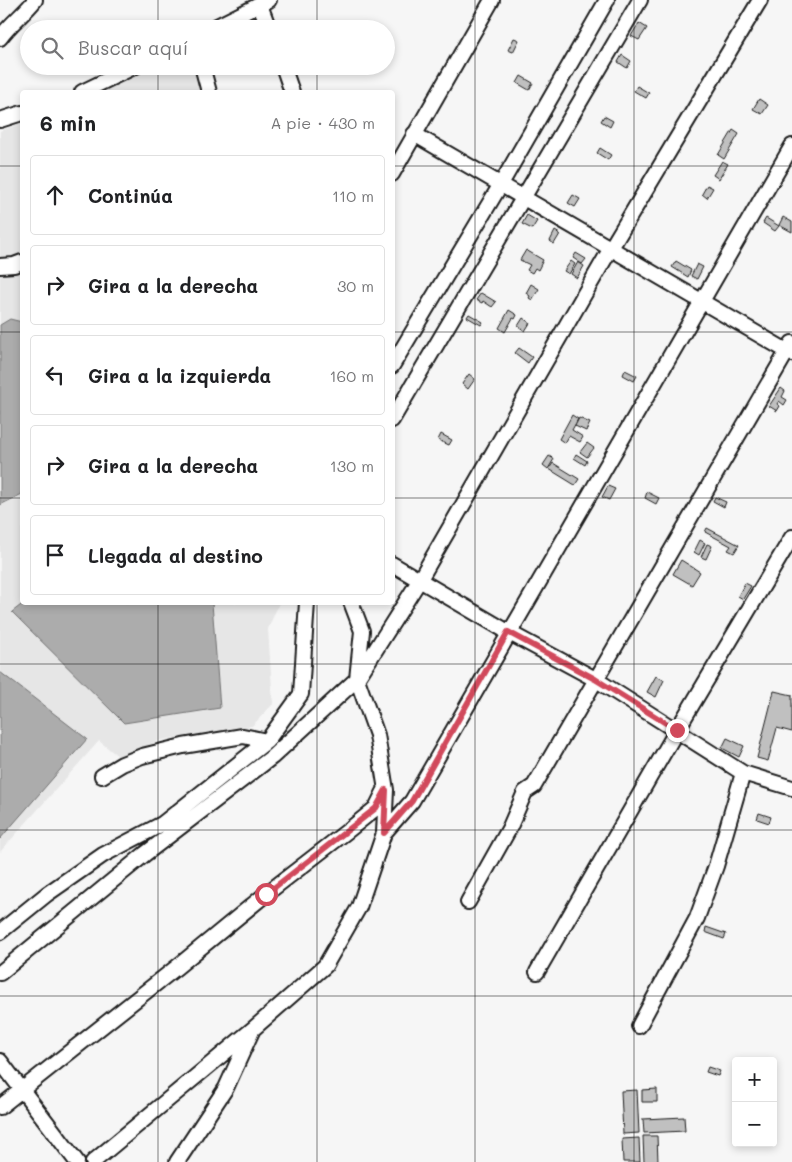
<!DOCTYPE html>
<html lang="es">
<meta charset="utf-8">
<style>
body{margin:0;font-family:Mali,sans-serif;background:#f2f2f2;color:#202124}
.controls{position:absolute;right:15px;bottom:15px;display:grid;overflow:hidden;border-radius:5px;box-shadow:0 2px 8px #0003}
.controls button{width:45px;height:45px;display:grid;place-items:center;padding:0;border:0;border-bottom:1px solid #e0e0e0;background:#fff;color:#202124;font:25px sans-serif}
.stop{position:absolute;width:15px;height:15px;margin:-11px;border:4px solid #d1495b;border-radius:50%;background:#fff}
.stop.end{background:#d1495b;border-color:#fff;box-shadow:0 1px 5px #0008}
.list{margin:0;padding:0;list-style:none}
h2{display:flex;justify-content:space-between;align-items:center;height:65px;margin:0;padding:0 20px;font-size:21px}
h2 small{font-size:16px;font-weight:400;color:#757577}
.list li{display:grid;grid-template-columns:32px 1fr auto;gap:15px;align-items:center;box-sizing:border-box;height:80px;margin:0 10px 10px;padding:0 10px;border:1px solid #e0e0e0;border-radius:5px}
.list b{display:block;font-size:19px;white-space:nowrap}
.list em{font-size:16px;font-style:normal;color:#757577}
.icon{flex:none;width:28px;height:28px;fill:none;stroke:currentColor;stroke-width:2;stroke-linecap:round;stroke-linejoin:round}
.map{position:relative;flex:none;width:792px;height:1162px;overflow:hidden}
.search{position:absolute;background:#fff;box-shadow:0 2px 8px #0003;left:20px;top:20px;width:375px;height:55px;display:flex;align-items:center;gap:12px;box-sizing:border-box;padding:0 18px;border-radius:28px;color:#757577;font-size:19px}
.panel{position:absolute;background:#fff;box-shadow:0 2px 8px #0003;left:20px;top:90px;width:375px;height:515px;border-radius:5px}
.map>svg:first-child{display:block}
</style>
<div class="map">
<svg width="792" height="1162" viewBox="0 0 792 1162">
<rect width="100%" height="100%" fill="#f6f6f6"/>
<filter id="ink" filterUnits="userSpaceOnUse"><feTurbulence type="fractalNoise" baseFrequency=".02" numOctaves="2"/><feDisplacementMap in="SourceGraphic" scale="10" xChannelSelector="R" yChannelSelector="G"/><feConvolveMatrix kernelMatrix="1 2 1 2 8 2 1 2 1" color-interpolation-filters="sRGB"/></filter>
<g filter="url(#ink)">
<!-- built -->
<path fill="#e6e6e6" d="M153 66H208L218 92H103Z
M22 123V602L279 603 268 629 273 704 252 726 162 740 118 756 99 741 0 852V131Z"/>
<!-- water -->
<path fill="#acacac" stroke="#727272" d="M10 319 22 322V494L0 505V325Z
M25 602 212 603 220 708 124 723 12 612Z
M0 672 87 739 0 839Z"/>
<!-- building -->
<path fill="#c0c0c0" stroke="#1c1c1c" d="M253 15 259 26 252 29H245L241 21Z
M639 23 647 28 639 40 631 36Z
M514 38 519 40 513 52 508 50Z
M622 55 631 61 627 68 618 62Z
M521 76 533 83 529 90 517 83Z
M637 86 649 93 646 98 634 91Z
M759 99 768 105 762 114 753 109Z
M604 116 613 121 610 127 601 121Z
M733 130 739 134 724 159 718 155Z
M600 148 611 155 608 160 597 153Z
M722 161 728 164 719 179 713 175Z
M707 185 713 188 707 198 702 194Z
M573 195 580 199 575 207 568 203Z
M527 215 537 221 532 229 522 224Z
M783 217 792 222V232L779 225Z
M766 218 779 226 775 231 763 223Z
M555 231 560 234 554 244 550 241Z
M526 250 543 260 538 270 535 268 532 273 527 270 530 265 520 260Z
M576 253 586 259 582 264 573 258Z
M571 261 575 264 569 274 564 271Z
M676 261 691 270 688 277 672 267Z
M578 262 584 266 577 278 571 274Z
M697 264 703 267 697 279 691 276Z
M531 284 539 289 532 300 529 298 530 296 526 293Z
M481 293 496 302 492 307 483 301 482 303 476 300Z
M509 310 517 315 515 319 513 318 505 332 499 328Z
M469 314 483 322 481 325 467 317Z
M523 318 530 323 525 331 518 326Z
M519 348 532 357 528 363 515 353Z
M625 370 637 376 634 381 623 375Z
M469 374 475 379 468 389 462 384Z
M781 388 785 391 782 397 787 400 784 405 779 401 777 404 780 406 777 411 769 406Z
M572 415 578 419 572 430 583 437 580 442 569 436 565 443 559 439Z
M579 418 590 423 586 431 575 426Z
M441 434 452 440 449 445 438 440Z
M587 443 594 448 587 457 580 452Z
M576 454 587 461 585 465 574 458Z
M549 456 554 459 548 469 543 465Z
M553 463 579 479 575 485 549 469Z
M608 486 615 489 609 500 602 497Z
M647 492 659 498 656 504 645 498Z
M715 497 726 502 724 507 713 501Z
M707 528 739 545 734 553 728 550 731 546 705 532Z
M700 540 705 543 699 555 694 552Z
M707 544 712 546 706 559 701 557Z
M681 560 700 572 692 585 673 574Z
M745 583 751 586 743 599 738 596Z
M656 676 664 680 656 697 647 692Z
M774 691 792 695V732L777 728 768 761 757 758Z
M727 738 744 746 739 757 722 748Z
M759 813 771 817 769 823 757 819Z
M706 927 726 934 724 939 705 932Z
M708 1067 720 1071 718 1076 706 1072Z
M657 1089V1102H642V1090Z
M637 1090 639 1133 623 1134 621 1091Z
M684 1117 685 1131 644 1133 643 1119Z
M643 1136H657L658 1162H644Z
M639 1138 640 1162H623L622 1139Z"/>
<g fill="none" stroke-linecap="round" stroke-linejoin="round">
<!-- minor casing -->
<g stroke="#1c1c1c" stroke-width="18">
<path id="minor" d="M260 5 269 29
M211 29 269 0
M0 38C10 24 24 14 35 0
M202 66 209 92
M283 66 292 92
M82 92 136 66
M0 120 22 113
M414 134 792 354
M392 174 492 0
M0 266 14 265 22 262
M392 366 501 184 607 0
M392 420 640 0
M392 564 508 632 595 679 743 773 792 788
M102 776 122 764 142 756 183 746 243 736 267 741
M384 833 412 801 792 146
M468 902 509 829 525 792 534 786 792 343
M0 932 47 894 103 855 162 824 267 741 301 694 307 602
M537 972 677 730 792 537
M0 973 145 854 272 757 357 679 419 581 611 248 760 0
M639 1026 697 918 716 866 743 773
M0 1061 77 1162
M0 1107 177 967 266 894 350 829 376 808 384 792
M93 1162 253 1029 325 966 359 907 384 833 386 790 377 735 357 679 362 631 351 602
M177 1162 226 1088 252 1031"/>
</g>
<!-- minor -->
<use href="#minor" stroke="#fff" stroke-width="14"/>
</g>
</g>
<g fill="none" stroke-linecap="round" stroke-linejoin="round" filter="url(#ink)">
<!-- route -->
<path stroke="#d1495b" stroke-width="6" d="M266 894 376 808 386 790 384 833 412 801 508 632 595 679 677 730"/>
</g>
<!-- grid -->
<path fill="none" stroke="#1c1c1c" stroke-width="1" stroke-opacity="0.55" d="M158 0V29M317 0V29M475 0V1162M634 0V1162M158 66V92M317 66V92M0 166H22M392 166H792M0 332H22M392 332H792M0 498H22M392 498H792M158 602V1162M317 602V1162M0 664H792M0 830H792M0 996H792"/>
</svg>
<div class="controls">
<button>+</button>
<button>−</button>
</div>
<div class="stop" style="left:266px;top:894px"></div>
<div class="stop end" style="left:677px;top:730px"></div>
<div class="search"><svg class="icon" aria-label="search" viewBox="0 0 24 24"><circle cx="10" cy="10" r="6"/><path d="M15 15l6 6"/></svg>Buscar aquí</div>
<section class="panel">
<h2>6 min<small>A pie · 430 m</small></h2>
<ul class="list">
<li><svg class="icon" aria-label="ahead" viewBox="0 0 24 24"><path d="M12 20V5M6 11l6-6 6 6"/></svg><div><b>Continúa</b></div><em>110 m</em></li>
<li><svg class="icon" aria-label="right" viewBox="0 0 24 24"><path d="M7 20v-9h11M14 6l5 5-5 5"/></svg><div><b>Gira a la derecha</b></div><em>30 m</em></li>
<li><svg class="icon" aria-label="left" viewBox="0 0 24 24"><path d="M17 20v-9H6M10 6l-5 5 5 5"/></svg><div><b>Gira a la izquierda</b></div><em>160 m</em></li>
<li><svg class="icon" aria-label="right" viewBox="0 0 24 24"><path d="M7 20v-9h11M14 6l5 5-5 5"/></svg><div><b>Gira a la derecha</b></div><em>130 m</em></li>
<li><svg class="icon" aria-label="arrive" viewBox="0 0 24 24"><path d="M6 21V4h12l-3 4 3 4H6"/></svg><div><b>Llegada al destino</b></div></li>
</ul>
</section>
</div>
